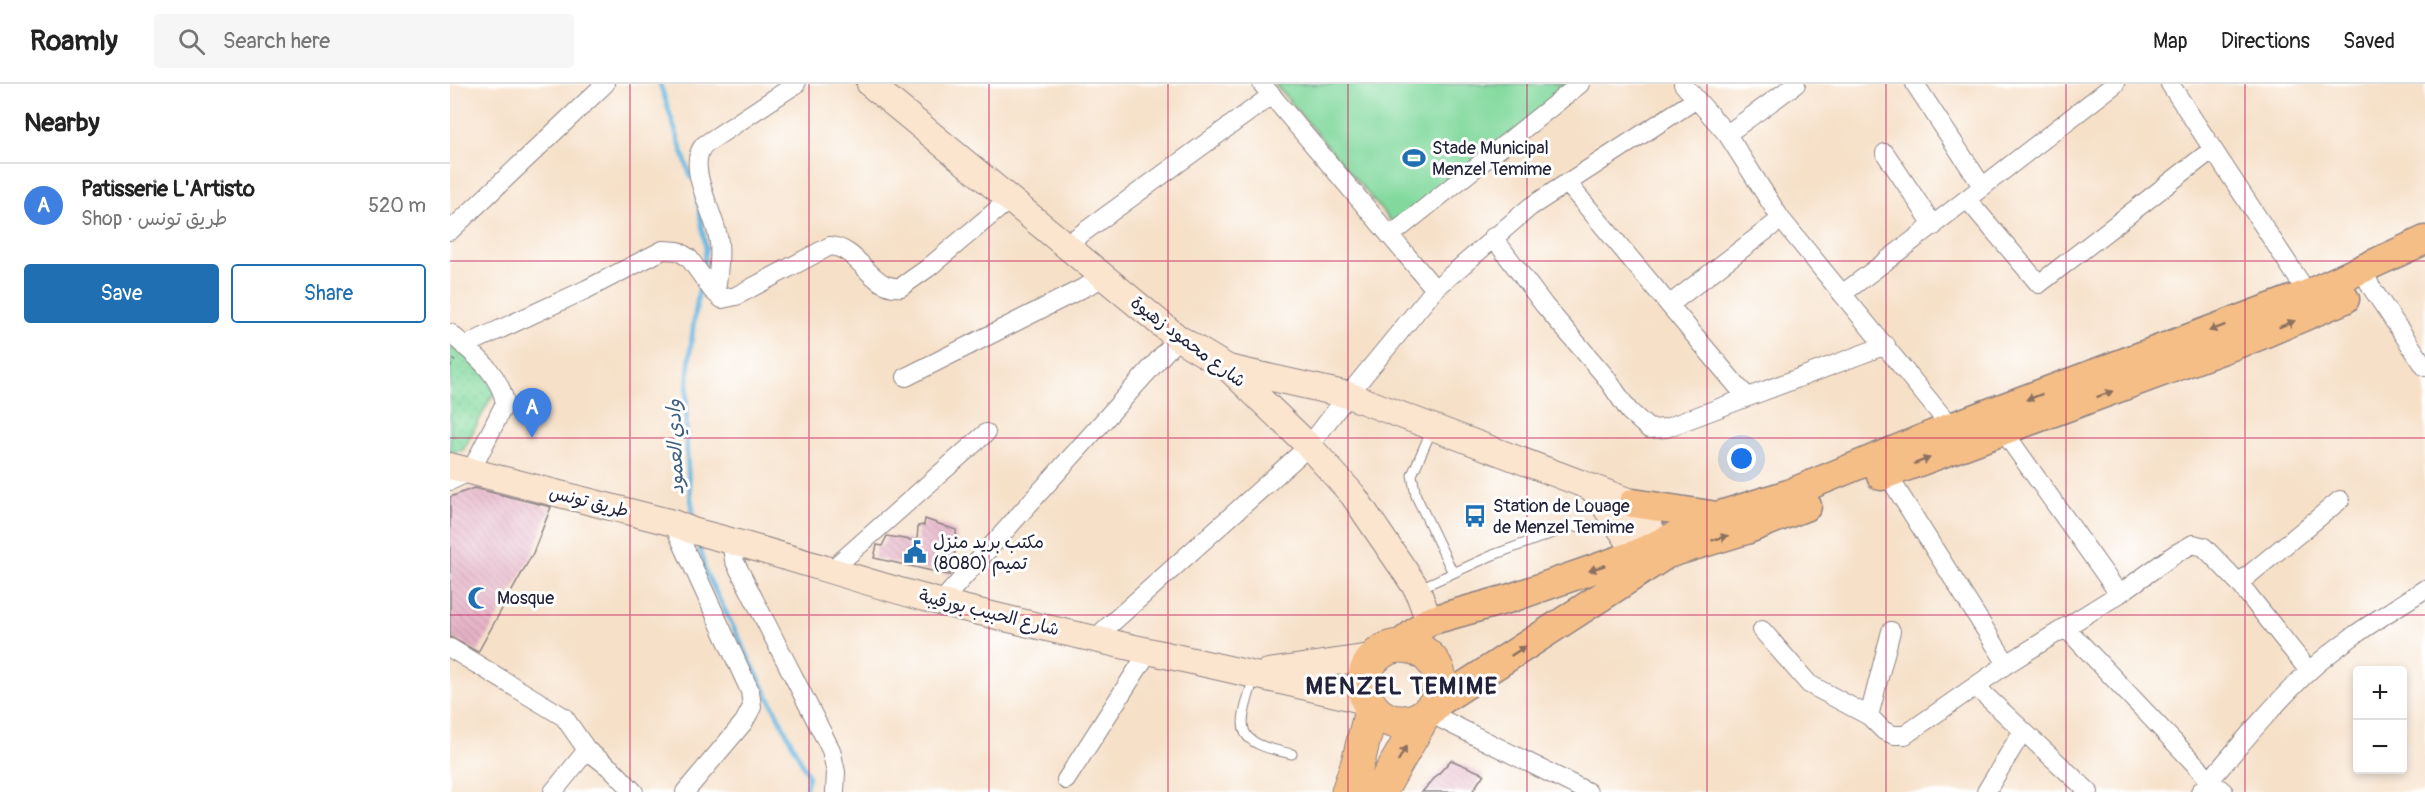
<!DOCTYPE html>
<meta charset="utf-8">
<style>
body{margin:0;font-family:Pangolin,"Playpen Sans Arabic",sans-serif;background:#f6f6f6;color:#222}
.controls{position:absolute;right:18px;bottom:18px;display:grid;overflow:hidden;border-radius:6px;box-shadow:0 3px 9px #0003}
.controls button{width:54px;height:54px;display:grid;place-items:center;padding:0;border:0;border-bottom:2px solid #e0e0e0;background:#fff;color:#222;font:30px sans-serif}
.you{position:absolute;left:1292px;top:375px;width:21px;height:21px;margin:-15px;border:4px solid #fff;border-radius:50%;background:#1a73e8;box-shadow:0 0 0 9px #1a73e833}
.badge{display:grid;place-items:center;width:39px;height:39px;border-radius:50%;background:#1f6fb2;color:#fff;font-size:20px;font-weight:700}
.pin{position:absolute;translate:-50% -50px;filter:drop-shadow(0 2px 3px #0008)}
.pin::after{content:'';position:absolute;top:32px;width:21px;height:18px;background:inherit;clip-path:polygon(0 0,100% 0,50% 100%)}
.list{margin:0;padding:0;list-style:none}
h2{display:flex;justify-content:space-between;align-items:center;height:78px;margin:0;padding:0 24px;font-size:26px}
h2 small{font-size:20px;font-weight:400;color:#767676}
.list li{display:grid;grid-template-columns:39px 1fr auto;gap:18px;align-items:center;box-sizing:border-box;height:84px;padding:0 24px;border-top:2px solid #e0e0e0}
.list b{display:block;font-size:22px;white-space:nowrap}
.list p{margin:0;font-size:20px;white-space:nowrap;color:#767676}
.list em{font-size:20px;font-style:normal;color:#767676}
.actions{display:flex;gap:12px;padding:18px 24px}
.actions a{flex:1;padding:14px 0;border:2px solid #1f6fb2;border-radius:6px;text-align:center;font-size:21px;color:#1f6fb2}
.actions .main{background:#1f6fb2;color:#fff}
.icon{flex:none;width:33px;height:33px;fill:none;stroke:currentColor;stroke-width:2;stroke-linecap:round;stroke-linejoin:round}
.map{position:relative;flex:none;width:1975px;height:708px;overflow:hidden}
header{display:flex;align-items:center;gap:36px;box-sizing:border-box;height:84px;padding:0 30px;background:#fff;border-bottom:2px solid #e0e0e0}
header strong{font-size:28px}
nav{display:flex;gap:33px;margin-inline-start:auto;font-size:21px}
.search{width:420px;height:54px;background:#f6f6f6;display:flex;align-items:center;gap:15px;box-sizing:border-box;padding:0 21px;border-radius:6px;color:#767676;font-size:22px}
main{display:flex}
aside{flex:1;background:#fff}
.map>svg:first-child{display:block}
</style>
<header>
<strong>Roamly</strong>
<div class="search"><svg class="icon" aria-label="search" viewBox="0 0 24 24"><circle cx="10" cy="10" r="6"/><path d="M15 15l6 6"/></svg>Search here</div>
<nav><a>Map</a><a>Directions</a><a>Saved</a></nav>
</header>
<main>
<aside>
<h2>Nearby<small></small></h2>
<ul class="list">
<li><span class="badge" style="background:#3f7fe0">A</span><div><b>Patisserie L'Artisto</b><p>Shop · طريق تونس</p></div><em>520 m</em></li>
</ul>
<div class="actions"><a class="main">Save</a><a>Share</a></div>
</aside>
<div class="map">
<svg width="1975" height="708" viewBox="0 0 1975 708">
<defs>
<pattern id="green-dots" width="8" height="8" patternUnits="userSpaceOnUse" patternTransform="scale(1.5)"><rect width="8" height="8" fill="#82d99d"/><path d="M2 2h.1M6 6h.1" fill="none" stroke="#70ba88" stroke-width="1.8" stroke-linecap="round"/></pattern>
<pattern id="building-back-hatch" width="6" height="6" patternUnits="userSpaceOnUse" patternTransform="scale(1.5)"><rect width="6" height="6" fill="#e6b2c6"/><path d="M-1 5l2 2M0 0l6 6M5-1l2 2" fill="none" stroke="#c599ab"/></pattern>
</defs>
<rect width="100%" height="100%" fill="#fff"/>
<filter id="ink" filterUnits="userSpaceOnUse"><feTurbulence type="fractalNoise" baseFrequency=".0167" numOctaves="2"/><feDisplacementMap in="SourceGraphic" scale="12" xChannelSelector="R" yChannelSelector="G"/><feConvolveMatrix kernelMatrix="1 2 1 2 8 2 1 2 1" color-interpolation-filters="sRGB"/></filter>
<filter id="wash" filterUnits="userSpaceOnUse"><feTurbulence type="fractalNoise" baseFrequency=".008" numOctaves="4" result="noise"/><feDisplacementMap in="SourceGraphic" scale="24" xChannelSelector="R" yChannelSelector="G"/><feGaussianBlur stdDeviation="1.35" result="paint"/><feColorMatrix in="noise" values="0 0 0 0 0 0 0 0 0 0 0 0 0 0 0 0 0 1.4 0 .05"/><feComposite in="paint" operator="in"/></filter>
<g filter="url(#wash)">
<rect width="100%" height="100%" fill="#f6e0c8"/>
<!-- green -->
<path fill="url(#green-dots)" stroke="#527e6c" stroke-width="1.5" d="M0 257 47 303 13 366 0 369Z"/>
<!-- pitch -->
<path fill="#82d99d" stroke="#527e6c" stroke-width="1.5" d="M825 0H1131L951 149Z"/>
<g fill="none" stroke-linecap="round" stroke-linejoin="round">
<!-- stream -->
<path stroke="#66b7e1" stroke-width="4.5" d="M210 0 241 94
M247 114 256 165 253 182
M245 439C230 361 236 277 250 200
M249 459 255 487 358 691 356 708"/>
</g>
<g id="blocks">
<!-- building -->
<path fill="url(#building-back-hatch)" d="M24 404 101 423 83 469 28 568 0 553V413Z
M475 435 506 446 507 459 500 491 424 474 427 461 432 462 437 452 467 457 468 442 474 441Z
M1001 676 1034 690 1022 708H972Z"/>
</g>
</g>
<g filter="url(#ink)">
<use href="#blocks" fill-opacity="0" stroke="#8c8182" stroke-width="1.5"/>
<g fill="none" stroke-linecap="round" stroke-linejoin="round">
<!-- lane casing -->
<g stroke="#8c8182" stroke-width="11">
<path id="lane" d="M982 345 962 391 966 412 1003 489
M970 504 1043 471 1119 443 1137 442 1166 446
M804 593C789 646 780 657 842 670"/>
</g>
<!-- street casing -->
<g stroke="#8c8182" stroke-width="20">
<path id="street" d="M812 0 985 205
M1233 0 1277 50 1331 135 1501 343 1503 352
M1465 0 1532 102
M1720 0 1864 219
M1277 50 1346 0
M1435 69 1484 142
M1118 100 1287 302 1298 313 1436 261
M1517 115 1589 200 1763 65
M0 147 155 0
M940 152 1130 0
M1043 153 1094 221 1155 292 1179 327 1199 345 1216 344 1298 313
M616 161 822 11
M1913 186 1921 203 1975 283
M266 210C267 194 271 176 269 159 267 132 234 83 254 61L346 0
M1392 210C1484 142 1574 70 1665 0
M1219 221 1331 135
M0 249C23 270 49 287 55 319L21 387 0 397
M14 262 137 205 213 166 228 167 239 174 262 206 272 215 286 212 380 162C410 164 421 207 451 203L478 184 560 115
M456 293 655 193
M1554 348 1669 510
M1437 390 1557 580
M223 439 300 607 302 623 294 638 235 708
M281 457 284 476 381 666 386 688 385 708
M380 487 536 349
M1789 499 1890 416
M491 518 728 254
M1615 543 1760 696 1774 708
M1312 546 1359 600 1419 632 1434 647 1444 651H1455L1557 580 1669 510 1725 470 1743 460 1754 463 1789 499 1859 587
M643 556 859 362 898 311 985 205 1080 123 1245 16
M0 564 114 633 137 666 164 687 184 708
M1526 603 1639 708
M977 628 1138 708
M1419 632 1441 547
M616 696 699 567
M103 708 137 666
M1536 708 1572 648
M1750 708C1785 667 1819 625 1858 588 1894 555 1935 531 1975 505"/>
</g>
<!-- secondary casing -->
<g stroke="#8c8182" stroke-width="28">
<path id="secondary" d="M420 0 728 254 778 284 859 362 903 411 967 505 979 537
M778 284 898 311 1183 419 1217 470
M0 382 223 439 243 447C327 468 409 497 493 519 635 555 778 583 919 618
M1143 405 1196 482
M818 588 927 572"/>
</g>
<!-- primary casing -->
<g stroke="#8c8182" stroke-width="31">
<path id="primary" d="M1431 392 1806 253 1895 215
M1183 419 1267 432
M948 562 979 537 1061 514 1187 470 1267 432 1338 410 1501 343 1860 209 1975 156
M983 622 1217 470 1296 446 1357 422"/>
</g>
<!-- highway casing -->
<g stroke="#8c8182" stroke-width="35">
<path id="highway" d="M914 600a38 38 0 1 1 76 0a38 38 0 1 1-76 0Z
M898 708 908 678 922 623
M930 708 974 631"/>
</g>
<!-- path -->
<path stroke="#8c8182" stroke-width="3" stroke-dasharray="1.5 4.5" stroke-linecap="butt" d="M0 282 6 274"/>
<!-- lane -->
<use href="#lane" stroke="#fff" stroke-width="9"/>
<!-- street -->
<use href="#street" stroke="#fff" stroke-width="18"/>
<!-- secondary -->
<use href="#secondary" stroke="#fbe5cf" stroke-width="26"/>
<!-- primary -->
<use href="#primary" stroke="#f6be87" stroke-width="28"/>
<!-- highway -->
<use href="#highway" stroke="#f6be87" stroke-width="33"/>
</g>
<!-- one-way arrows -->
<defs><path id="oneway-solid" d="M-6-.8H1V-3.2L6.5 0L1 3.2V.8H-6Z" transform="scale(1.5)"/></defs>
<g fill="#8c7061">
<use href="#oneway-solid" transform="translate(1837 240) rotate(-22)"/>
<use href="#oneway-solid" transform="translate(1767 244) rotate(159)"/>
<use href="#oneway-solid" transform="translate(1655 310) rotate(-21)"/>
<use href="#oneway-solid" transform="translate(1584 313) rotate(160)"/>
<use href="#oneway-solid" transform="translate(1472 377) rotate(-21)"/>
<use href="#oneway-solid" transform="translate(1270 454) rotate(-17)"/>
<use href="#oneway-solid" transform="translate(1147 484) rotate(161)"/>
<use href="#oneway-solid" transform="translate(1068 567) rotate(-34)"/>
<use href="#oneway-solid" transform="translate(952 670) rotate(-60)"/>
</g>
</g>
<!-- grid -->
<path fill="none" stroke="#c2185b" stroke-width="1.5" stroke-opacity="0.55" d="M180 0V708M359 0V708M539 0V708M718 0V708M898 0V708M1077 0V708M1257 0V708M1436 0V708M1616 0V708M1795 0V708M0 177H1975M0 354H1975M0 531H1975"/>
<!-- icons -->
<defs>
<g id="stadium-bare" transform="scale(1.8)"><path d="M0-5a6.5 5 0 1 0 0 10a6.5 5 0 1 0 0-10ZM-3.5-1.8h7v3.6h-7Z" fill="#1f6fb2" stroke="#fff" stroke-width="2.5" paint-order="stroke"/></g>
<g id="bus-bare" transform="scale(1.8)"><path d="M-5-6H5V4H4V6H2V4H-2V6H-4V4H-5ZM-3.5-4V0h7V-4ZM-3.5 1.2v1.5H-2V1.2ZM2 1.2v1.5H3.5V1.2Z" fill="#1f6fb2" stroke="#fff" stroke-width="2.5" paint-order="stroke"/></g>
<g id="civic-bare" transform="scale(1.8)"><path d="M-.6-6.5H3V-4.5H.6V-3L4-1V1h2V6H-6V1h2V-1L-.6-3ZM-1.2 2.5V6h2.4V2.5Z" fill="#1f6fb2" stroke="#fff" stroke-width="2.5" paint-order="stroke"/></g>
<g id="mosque-bare" transform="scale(1.8)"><path d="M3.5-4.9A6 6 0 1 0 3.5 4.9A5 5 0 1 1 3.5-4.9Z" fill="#1f6fb2" stroke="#fff" stroke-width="2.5" paint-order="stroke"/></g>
</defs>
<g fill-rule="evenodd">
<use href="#stadium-bare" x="964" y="74"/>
<use href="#bus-bare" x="1025" y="432"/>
<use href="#civic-bare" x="465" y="468"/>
<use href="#mosque-bare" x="29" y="514"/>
</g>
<g text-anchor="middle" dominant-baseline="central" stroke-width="6" stroke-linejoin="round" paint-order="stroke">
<!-- poi labels -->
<g font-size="18" fill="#22223b" stroke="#fff" text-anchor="start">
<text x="982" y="64">Stade Municipal<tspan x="982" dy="21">Menzel Temime</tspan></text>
<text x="1043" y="422">Station de Louage<tspan x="1043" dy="21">de Menzel Temime</tspan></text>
<text x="483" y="458">مكتب بريد منزل<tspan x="483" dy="21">تميم (8080)</tspan></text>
<text x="47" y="514">Mosque</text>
</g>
<!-- street labels -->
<g font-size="18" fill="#22223b" stroke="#fff">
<text transform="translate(738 258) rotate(37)">شارع محمود زهيوة</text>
<text transform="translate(139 418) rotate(14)">طريق تونس</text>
<text transform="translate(539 529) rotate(14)">شارع الحبيب بورقيبة</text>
</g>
<!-- water labels -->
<g font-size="20" font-style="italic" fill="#3d5e7d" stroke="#fff">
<text transform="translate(225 363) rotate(-92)">وادي العمود</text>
</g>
<!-- district labels -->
<g font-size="24" font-weight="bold" letter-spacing="1.5" fill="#22223b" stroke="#fff">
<text x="952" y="602">MENZEL TEMIME</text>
</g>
</g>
</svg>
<div class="controls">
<button>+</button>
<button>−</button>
</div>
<div class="you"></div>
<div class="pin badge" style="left:82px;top:354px;background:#3f7fe0">A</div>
</div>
</main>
